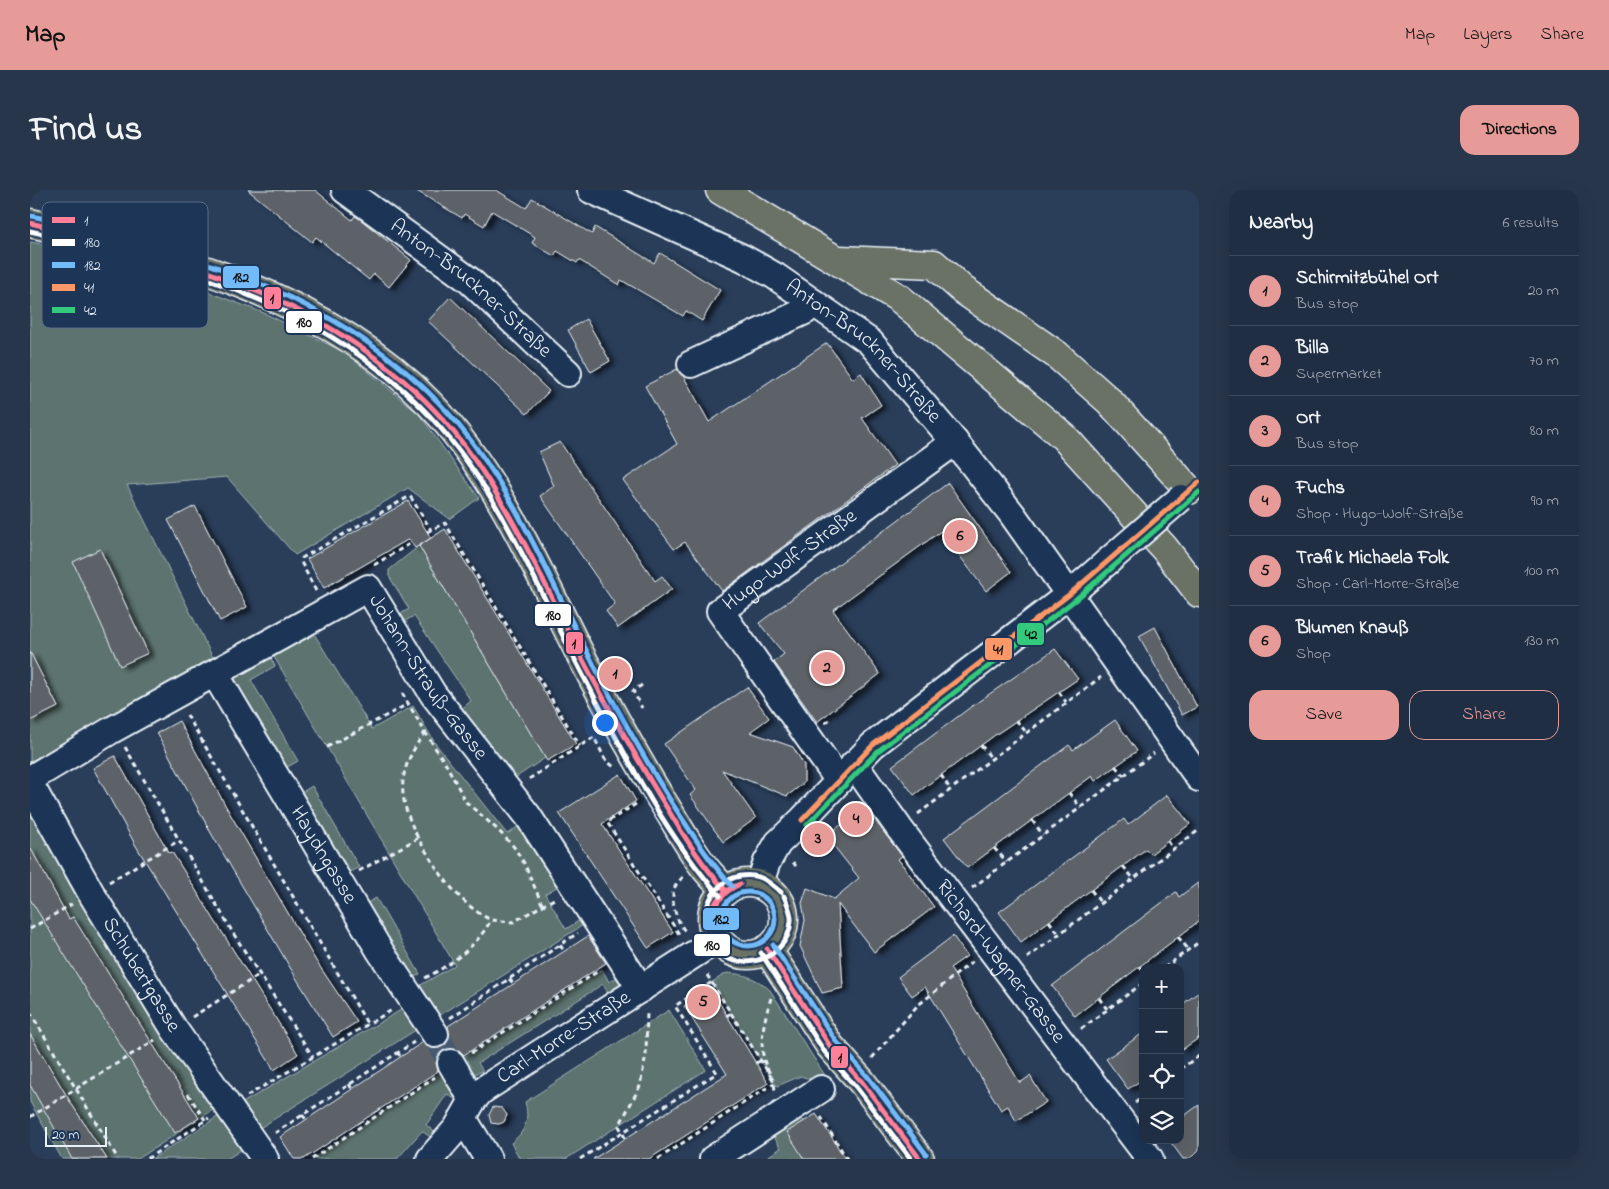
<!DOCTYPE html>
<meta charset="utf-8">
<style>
body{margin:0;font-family:"Indie Flower",sans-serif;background:#28364b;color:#f1f3f6}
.controls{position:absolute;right:15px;bottom:15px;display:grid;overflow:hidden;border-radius:10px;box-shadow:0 5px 20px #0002}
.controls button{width:45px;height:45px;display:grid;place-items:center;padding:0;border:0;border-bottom:1px solid #3d4a5d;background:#202e44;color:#f1f3f6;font:25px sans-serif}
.scale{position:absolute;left:15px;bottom:12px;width:62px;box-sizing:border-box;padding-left:5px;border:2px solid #e8f1f8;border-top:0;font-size:14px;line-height:18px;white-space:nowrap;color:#e8f1f8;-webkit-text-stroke:4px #1d3557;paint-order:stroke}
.you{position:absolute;left:574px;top:532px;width:18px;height:18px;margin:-12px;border:4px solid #fff;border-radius:50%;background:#1a73e8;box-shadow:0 0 0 8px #1a73e833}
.badge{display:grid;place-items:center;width:32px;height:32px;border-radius:50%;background:#e69b98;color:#111;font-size:16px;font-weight:700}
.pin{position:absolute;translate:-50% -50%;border:2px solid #fff;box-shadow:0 1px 5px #0006}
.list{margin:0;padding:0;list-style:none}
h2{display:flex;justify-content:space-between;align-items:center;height:65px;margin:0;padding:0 20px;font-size:21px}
h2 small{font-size:16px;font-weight:400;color:#a2a8b2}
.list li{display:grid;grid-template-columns:32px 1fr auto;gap:15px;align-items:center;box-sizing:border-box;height:70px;padding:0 20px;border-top:1px solid #3d4a5d}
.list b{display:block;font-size:19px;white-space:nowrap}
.list p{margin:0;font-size:16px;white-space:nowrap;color:#a2a8b2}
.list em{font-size:16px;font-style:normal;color:#a2a8b2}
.actions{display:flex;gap:10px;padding:15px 20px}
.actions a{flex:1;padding:11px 0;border:1px solid #e69b98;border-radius:15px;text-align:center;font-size:18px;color:#e69b98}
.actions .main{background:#e69b98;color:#111}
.icon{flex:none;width:28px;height:28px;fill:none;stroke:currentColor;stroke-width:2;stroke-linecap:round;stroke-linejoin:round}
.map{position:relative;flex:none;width:1169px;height:969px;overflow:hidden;border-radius:15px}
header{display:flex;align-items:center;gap:30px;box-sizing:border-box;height:70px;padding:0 25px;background:#e69b98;color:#111}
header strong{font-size:24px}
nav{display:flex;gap:28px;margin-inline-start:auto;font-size:18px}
.intro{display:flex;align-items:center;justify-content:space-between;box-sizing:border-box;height:120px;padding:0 30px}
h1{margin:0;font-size:35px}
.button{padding:12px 22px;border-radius:15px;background:#e69b98;color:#111;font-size:18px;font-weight:700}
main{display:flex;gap:30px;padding:0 30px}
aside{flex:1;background:#202e44;border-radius:15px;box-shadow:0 5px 20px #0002}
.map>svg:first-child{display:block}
</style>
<header>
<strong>Map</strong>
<nav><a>Map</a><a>Layers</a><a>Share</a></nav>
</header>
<div class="intro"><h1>Find us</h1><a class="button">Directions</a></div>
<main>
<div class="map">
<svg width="1169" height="969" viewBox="0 0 1169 969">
<defs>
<filter id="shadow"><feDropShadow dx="5.5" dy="3" stdDeviation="2.5" flood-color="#0009"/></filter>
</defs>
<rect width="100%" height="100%" fill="#2a3e5a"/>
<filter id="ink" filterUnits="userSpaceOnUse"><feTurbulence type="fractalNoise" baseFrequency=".02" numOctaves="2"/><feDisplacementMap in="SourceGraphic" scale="10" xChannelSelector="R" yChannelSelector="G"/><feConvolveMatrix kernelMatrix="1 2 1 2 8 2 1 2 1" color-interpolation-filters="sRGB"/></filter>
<g filter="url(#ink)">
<!-- green -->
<path fill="#5c736f" stroke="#a2b2b4" d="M0 52 66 64 141 88 234 123 316 163 389 224 449 308 420 329 378 298 265 365 197 287 97 295 186 474 0 579Z
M389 356 515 568 485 588 426 523 441 511 384 426 370 434 365 427 379 419 359 386V380Z
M280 437 342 539 383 516 405 553 477 644 489 636 528 696 515 704 536 739 550 730 553 735 401 831 382 800 425 775 240 460Z
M237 461 245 476 221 490 268 571 252 580 200 488Z
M282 596 329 677 313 686 266 606Z
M0 605 189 916 108 969H32L0 912Z
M346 708 390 784 378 791 332 716Z
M572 779 579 792 591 785 590 794 578 803 573 794 448 873 453 881 441 885 428 871Z
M697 783C715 784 726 788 740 800L798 890H782L771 886 747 896 682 792Z
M376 817 389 838 225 941 209 915Z
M639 820 676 880 536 969H490L481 953C495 942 500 930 495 912Z
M418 878 429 912 417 904 396 935 408 945 404 950 392 941 367 969H282Z
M195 922 217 956 197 969H122Z
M770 926 774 931V969H734L751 958 737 937Z"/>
<!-- building -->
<path fill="#5d6268" stroke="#e8f1f8" filter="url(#shadow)" d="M218 0H285L322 30 325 26 330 29 381 70 359 97 344 84 339 90 286 47 282 52Z
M385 0H466L496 18 502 8 562 44 565 37 624 73 630 63 690 100 672 131 656 121 653 126 591 90 589 95 549 70 547 73 527 61 524 66 502 53 505 47 462 21 454 36 434 24 432 28Z
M420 107 519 201 497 224 398 131Z
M556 129 580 171 561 182 538 140Z
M797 153 823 189 831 183 851 215 832 228 865 275 692 401 655 352 644 359 593 290 647 254 615 196 647 179 654 187 679 232Z
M530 252 625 391 632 386 642 399 588 438 576 421 585 414 510 306 524 296 509 262Z
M918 293 981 382 956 401 911 341 803 420 850 484 787 532 744 472 754 464 729 433Z
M378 311 401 348 385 358 379 349 294 398 277 369Z
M165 316 217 417 190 431 138 330Z
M415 339 546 554 517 571 389 356Z
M70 359 118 463 90 476 43 372Z
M1125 437 1167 517 1152 525 1109 446Z
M1025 459 1048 489 965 545 884 605 862 576 942 516Z
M0 462 28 517 0 531Z
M717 497 739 528 720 542 763 557 774 575V593L757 606 692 580 726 628 693 652 660 605 666 600 634 554Z
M1085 530 1107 561 1065 591 1062 586 937 678 914 648 1039 555 1043 560Z
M149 531 199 622 286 771 327 832 303 847 268 791 181 643 127 543Z
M85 566 139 663 142 662 268 864 244 880 106 656 63 578Z
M590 584 606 611 572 634 643 742 618 758 529 623Z
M1137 605 1160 634 1121 664 1116 659 991 752 969 722 1094 629 1098 635Z
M835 617 872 666 868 669 904 717 844 762 808 714 813 798 792 803 770 756 775 730 772 713 777 698 804 709 829 688 796 646Z
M0 657 39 729 43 727 169 928 145 943 0 709Z
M1169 692V731L1045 826 1022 796 1146 702 1149 707Z
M558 746 576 773 434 865 429 860 421 858 413 860 408 865 406 873 408 881 274 969H264L250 947 393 852 399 858 405 859 413 857 419 850 418 836Z
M923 746 937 766 920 778 990 893 1000 886 1016 912 986 931 978 916 971 920 895 797 882 806 868 787Z
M681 799 738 893 619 969H563L697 884 654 816Z
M1169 802V848L1150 861V816Z
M1113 843V889L1098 899 1076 869Z
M0 844 41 913 77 969H42L0 895Z
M1169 915V961L1159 969H1153L1139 950H1150V929Z
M463 917 472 918 477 925 474 932 469 934 461 933 459 925Z
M786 924 803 949 815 969H774L757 942Z"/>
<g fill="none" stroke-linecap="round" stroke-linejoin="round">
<!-- minor-tunnel -->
<path stroke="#465972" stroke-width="26" stroke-dasharray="26 13" stroke-linecap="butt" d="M405 844 421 873"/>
<!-- minor casing -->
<g stroke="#e8f1f8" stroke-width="30">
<g id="minor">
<path id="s1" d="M315 0 439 90 538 183"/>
<path id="s2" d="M561 0 713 68 745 86 840 152 925 252 982 324 1169 588"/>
<path d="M661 174 775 121 784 113"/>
<path id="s3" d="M185 484 350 761 405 844"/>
<path id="s4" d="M824 574 869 638 1120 969"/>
<path id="s5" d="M0 589 80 541 338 398 403 504 498 626 611 799"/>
<path id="s6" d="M809 591 690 421 925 252"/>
<path id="s7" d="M0 594 61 703 144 839 235 969"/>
<path d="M729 695 737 672 748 653 772 630 843 555 1040 404 1076 373"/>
<path d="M421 873 443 910"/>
<path d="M433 928 458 969"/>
<path id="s8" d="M400 969 427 938 443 910 451 901 688 749"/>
<path d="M683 969 791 899"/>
</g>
</g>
<!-- major casing -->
<g stroke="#e8f1f8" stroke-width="31">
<path id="major" d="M690 0 869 108 1034 247 1135 359 1169 403
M0 33C142 64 295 106 399 213 465 281 507 379 549 462 575 512 602 561 631 609 645 630 657 654 672 674 679 684 688 692 696 701
M810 70 904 74 933 100 1027 165 1079 211 1159 300
M682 729a36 36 0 1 1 72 0a36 36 0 1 1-72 0Z
M737 759 800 856 832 892 890 969"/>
</g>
<!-- path -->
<path stroke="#e8f1f8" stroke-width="3" stroke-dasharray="5 4" stroke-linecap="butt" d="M397 342 415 333 550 556
M344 375 381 353
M286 401 271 372 272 368 380 306 401 340
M612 495 603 501 612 518
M1029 502 1036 512
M372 503 395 542C367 582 366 604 388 648
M157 525 338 835
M986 530 996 542
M795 533 802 528
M395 542 417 576 436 612 467 639 484 657 494 673 512 714
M951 555 961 568
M95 557 203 743 283 867
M297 557 378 514
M1085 576 1094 586
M911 585 920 599
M499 589 564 547 575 569 585 578
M1039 603 1051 618
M606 614 577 632 649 744
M888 624 1071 487
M1002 630 1013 645
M1138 651 1143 659
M964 658 977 672
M763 672 768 679
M1093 676 1103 688
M329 681 388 648C407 680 427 713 461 730
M653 687C650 690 646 694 645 697 639 709 647 732 655 741
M79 692 148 651
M942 698 1124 563
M1061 700 1071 713
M1019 731 1029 744
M0 739 42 714
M1148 747 1159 760
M530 755 534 761
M997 768 1169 640
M1110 776 1113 780
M1134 778 1169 752
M677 785 743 890
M395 788C422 774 446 757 461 730L483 732 524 709
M479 789 484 794
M741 808C735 828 729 849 734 870 738 884 744 884 745 902
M1069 808 1077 819
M0 822 88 969
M696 826 701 823
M162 827 229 785
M420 828 548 743
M1051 839 1113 793
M1168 848 1169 849
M367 862 371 867
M441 863 570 780
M842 868 887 816 943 771
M725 873 731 871
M1150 879 1169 866
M319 894 322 899
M158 904 175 930
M217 906 362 820
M1105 913 1113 907
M272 925 276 929
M0 927 125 850
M791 927 817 969
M245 943 384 852
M595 948 589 936 610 896 616 865 617 821
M117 969 179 928
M282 969 405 887
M550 969 687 883 645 816 682 792
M628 969 744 893"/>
<!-- minor -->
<use href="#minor" stroke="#1d3557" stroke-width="26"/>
<!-- major -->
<use href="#major" stroke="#6b7165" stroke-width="28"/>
<!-- minor-bridge casing -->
<g stroke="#e8f1f8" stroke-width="30" stroke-linecap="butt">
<path id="minor-bridge" d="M1076 373 1151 308"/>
</g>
<!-- minor-bridge -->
<use href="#minor-bridge" stroke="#1d3557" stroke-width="26"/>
<!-- bus-1 casing -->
<g stroke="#1d3557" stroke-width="9">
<path id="bus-1" d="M0 33C166 71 342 121 444 269 489 334 520 406 556 476 582 524 608 572 637 618 655 648 672 675 696 701
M684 736C677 716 692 700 710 694
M684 736C682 716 692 702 710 694
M737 759 800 856 832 892 890 969"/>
</g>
<!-- bus-2 casing -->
<g stroke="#1d3557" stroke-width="9">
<path id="bus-2" d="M0 41C166 78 335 126 438 273 486 340 517 418 556 491 594 563 636 646 690 706
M751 702C744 697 738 690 729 687 694 678 668 711 677 744 689 788 758 777 761 731 762 722 757 714 754 706
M731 763 794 861 826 897 881 969"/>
</g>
<!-- bus-3 casing -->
<g stroke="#1d3557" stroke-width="9">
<path id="bus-3" d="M2 26C157 61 320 106 427 233 479 295 512 371 547 442 576 500 608 558 642 613 661 642 678 670 702 696
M691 729a27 27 0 1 1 54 0a27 27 0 1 1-54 0Z
M743 755 806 851 838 887 896 964"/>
</g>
<!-- bus-4 casing -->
<g stroke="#1d3557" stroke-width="9">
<path id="bus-4" d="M772 630 843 555 1040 404 1169 292"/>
</g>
<!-- bus-5 casing -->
<g stroke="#1d3557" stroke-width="9">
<path id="bus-5" d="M777 635 848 561 1045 410 1169 302"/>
</g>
<!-- bus-1 -->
<use href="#bus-1" stroke="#ff8098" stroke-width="5"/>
<!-- bus-2 -->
<use href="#bus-2" stroke="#fff" stroke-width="5"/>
<!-- bus-3 -->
<use href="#bus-3" stroke="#73baf8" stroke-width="5"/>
<!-- bus-4 -->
<use href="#bus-4" stroke="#fc9868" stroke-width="5"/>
<!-- bus-5 -->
<use href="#bus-5" stroke="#33ca7d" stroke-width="5"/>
</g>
</g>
<g text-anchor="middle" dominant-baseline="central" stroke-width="5" stroke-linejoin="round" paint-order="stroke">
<!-- street labels -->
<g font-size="21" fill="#e8f1f8" stroke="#1d3557">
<text stroke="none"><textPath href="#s1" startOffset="160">Anton-Bruckner-Straße</textPath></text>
<text stroke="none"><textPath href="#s2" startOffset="320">Anton-Bruckner-Straße</textPath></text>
<text stroke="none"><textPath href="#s6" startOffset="294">Hugo-Wolf-Straße</textPath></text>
<text stroke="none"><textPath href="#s5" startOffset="496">Johann-Strauß-Gasse</textPath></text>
<text stroke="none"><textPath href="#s3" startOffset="211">Haydngasse</textPath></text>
<text stroke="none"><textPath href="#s4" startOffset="246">Richard-Wagner-Gasse</textPath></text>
<text stroke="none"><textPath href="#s7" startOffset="221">Schubertgasse</textPath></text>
<text stroke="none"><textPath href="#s8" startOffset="184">Carl-Morre-Straße</textPath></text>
</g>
</g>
<!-- legend -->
<rect x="12" y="12" width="166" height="126" rx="8" fill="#1d3557" stroke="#5a6d87" stroke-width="1"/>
<rect x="22" y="27" width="23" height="6" fill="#ff8098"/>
<rect x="22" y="49" width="23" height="7" fill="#fff"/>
<rect x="22" y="72" width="23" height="6" fill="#73baf8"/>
<rect x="22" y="94" width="23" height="7" fill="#fc9868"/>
<rect x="22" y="117" width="23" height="6" fill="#33ca7d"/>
<g font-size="14" fill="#e8f1f8">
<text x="54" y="35">1</text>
<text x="54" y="57">180</text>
<text x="54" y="80">182</text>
<text x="54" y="102">41</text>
<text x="54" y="125">42</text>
</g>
<g stroke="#1d3557" stroke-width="2">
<rect x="192" y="75" width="38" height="24" rx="5" fill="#73baf8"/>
<rect x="233" y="96" width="19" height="24" rx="5" fill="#ff8098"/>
<rect x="255" y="120" width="38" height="24" rx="5" fill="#fff"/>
<rect x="504" y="413" width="38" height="24" rx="5" fill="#fff"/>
<rect x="986" y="432" width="29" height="24" rx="5" fill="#33ca7d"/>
<rect x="535" y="441" width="19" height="24" rx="5" fill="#ff8098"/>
<rect x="954" y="447" width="29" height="24" rx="5" fill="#fc9868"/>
<rect x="672" y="717" width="38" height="24" rx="5" fill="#73baf8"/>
<rect x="663" y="743" width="38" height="24" rx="5" fill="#fff"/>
<rect x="800" y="855" width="19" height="24" rx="5" fill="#ff8098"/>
</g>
<g font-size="14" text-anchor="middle" font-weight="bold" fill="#111">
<text x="211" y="92">182</text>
<text x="242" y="113">1</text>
<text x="274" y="137">180</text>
<text x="523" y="430">180</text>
<text x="1001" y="449">42</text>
<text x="544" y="458">1</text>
<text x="968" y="464">41</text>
<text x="691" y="734">182</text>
<text x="682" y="760">180</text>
<text x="810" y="872">1</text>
</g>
</svg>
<div class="controls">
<button>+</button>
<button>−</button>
<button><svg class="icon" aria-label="locate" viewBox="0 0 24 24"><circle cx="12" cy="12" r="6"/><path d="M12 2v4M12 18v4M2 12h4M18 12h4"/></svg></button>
<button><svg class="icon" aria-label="layers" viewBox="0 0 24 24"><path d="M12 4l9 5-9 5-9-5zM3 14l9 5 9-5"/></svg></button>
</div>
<div class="scale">20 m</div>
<div class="you"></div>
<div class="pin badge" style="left:585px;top:484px">1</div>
<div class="pin badge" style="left:797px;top:478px">2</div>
<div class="pin badge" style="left:788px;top:649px">3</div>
<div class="pin badge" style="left:826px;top:629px">4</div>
<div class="pin badge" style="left:673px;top:812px">5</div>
<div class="pin badge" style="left:930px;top:346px">6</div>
</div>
<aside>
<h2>Nearby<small>6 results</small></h2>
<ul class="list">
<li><span class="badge">1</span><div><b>Schirmitzbühel Ort</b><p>Bus stop</p></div><em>20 m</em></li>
<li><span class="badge">2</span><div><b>Billa</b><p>Supermarket</p></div><em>70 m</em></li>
<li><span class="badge">3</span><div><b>Ort</b><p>Bus stop</p></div><em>80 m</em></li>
<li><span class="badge">4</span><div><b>Fuchs</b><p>Shop · Hugo-Wolf-Straße</p></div><em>90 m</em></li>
<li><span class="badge">5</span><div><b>Trafik Michaela Folk</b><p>Shop · Carl-Morre-Straße</p></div><em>100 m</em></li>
<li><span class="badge">6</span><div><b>Blumen Knauß</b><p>Shop</p></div><em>130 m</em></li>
</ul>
<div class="actions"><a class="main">Save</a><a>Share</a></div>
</aside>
</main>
